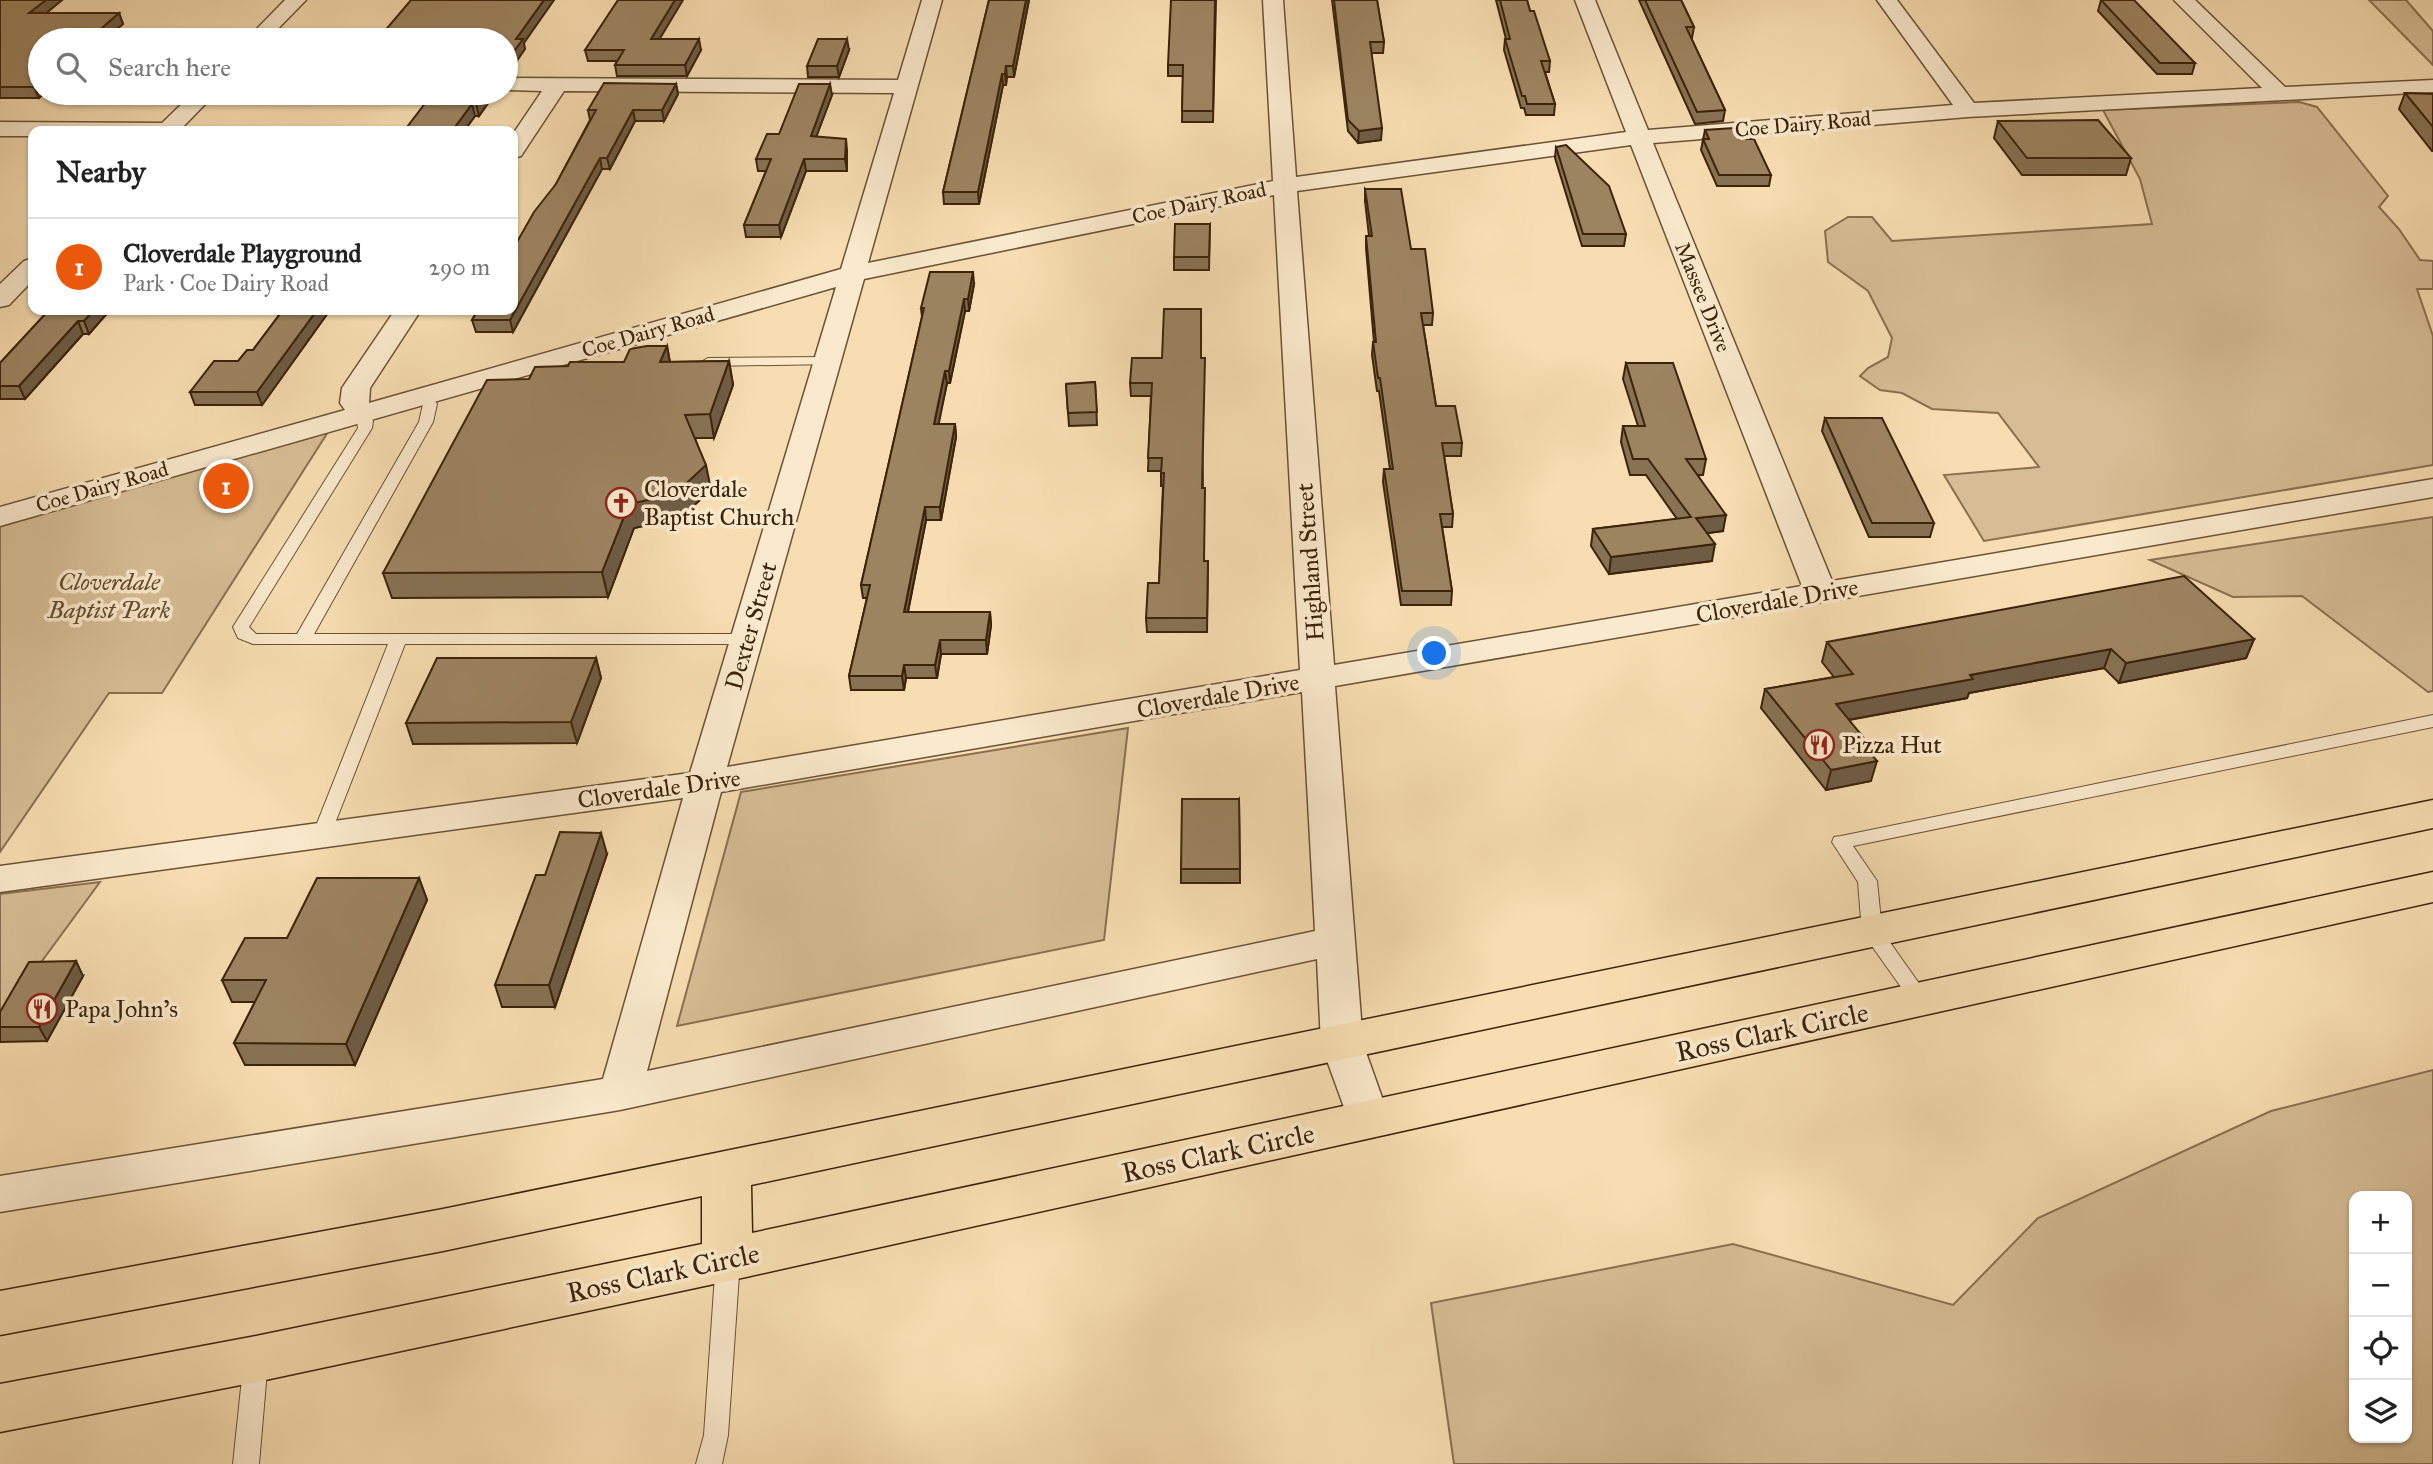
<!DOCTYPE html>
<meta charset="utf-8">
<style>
body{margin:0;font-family:"IM FELL Great Primer",serif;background:#f6f6f6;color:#222}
.controls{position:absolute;right:21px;bottom:21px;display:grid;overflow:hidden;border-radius:14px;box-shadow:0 2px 5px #0004}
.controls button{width:63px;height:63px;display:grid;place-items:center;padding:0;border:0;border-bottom:2px solid #e0e0e0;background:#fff;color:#222;font:35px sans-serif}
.you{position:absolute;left:1435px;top:654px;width:24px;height:24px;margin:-18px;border:5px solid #fff;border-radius:50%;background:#1a73e8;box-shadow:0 0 0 10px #1a73e833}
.badge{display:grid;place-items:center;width:46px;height:46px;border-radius:50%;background:#ea580c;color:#fff;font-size:23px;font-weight:700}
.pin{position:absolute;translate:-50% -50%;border:4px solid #fff;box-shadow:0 2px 7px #0006}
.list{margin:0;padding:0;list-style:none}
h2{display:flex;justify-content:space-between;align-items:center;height:91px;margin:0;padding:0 28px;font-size:30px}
h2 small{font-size:23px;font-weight:400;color:#767676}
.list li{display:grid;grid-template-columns:46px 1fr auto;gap:21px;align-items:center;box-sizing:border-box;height:98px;padding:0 28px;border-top:2px solid #e0e0e0}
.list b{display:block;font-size:26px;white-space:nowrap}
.list p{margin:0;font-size:23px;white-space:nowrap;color:#767676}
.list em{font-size:23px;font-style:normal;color:#767676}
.icon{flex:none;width:38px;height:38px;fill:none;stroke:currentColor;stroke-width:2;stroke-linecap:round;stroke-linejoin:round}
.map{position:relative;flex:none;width:2433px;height:1464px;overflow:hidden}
.search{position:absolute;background:#fff;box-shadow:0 2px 5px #0004;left:28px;top:28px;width:490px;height:77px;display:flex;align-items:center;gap:18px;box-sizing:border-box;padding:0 24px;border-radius:38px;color:#767676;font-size:26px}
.panel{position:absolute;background:#fff;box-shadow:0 2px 5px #0004;left:28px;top:126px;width:490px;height:189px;border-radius:14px}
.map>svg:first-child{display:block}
</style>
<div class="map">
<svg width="2433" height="1464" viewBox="0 0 2433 1464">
<rect width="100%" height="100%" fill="#f7ddb1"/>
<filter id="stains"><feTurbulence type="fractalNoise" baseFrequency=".00286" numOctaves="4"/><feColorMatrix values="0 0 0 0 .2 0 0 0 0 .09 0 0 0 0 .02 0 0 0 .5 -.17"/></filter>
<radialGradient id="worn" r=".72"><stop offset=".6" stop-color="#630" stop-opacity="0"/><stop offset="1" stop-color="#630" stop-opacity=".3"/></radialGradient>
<!-- green -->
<path fill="#d7bd95" stroke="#8a7050" stroke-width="2" fill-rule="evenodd" d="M2369 0H2406L2433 31V65Z
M2299 102 2317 107 2388 196 2379 207 2399 229 2420 260 2433 261V289H2417L2433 336V465L1984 541 1944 475 2039 467 1998 413 1932 409 1902 393 1880 390 1860 376 1868 368 1888 357 1892 338 1868 291 1828 262 1825 231 1848 217H1872L1892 241 2152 224 2140 179 2103 110Z
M328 432 162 693H109L0 852V526Z
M2433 517V691L2428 692 2302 596 2233 597 2150 560Z
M1128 728 1104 940 677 1026 741 792Z
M100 882 31 976 0 1028V894Z
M2433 1070V1464H1454L1431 1303 1733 1244 1953 1305 2038 1218 2271 1111ZM2354 1196H2407V1438H2354Z"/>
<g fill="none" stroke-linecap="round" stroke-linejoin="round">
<!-- lane casing -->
<g stroke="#6b5234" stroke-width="2">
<path id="lane" d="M827 357 832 358V364L708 366 701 362 708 358Z
M424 392 429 393 437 404 433 422 314 634H747L755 639 747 644H405L330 836 328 840H314L312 836 388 644H253L238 638 233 627 358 428 356 413 358 410H368L373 421 372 428 249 627 256 634H297L419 422 423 404 417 396Z
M2433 715V727L1853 846 1877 881 1882 931 1930 999 1927 1004 1920 1007 1913 1004 1862 932 1858 882 1832 842 1834 837 1841 836Z
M728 1250 736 1253 740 1260 728 1435 722 1464H696L704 1435 716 1260 720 1253Z
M256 1348 265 1351 268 1359 259 1464H233L244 1359 247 1351Z"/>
</g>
<!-- street casing -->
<g stroke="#6b5234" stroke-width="3">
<path id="street" d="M285 0H306L267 40H246Z
M922 0H942L868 263 1273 181 1263 0H1283L1296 177 1626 132 1575 0H1595L1648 130 1953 105 1877 0H1897L1974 103 2262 88 2174 0H2195L2285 87 2433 80V92L1968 117 1653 143 1832 581 2433 479V497L1335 686 1363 1044 1390 1120 1383 1132 1368 1137 1353 1132 1321 1044 1317 959 620 1110 0 1212V1176L603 1079 683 798 0 892V866L690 773 836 287 0 526V507L345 410 340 403 342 388 395 310H421L370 388 369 403 841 269 894 93 564 91 521 156 513 158V134L542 91 506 90V78L898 80ZM1631 145 1802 586 1334 665 1297 191ZM1274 195 1300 670 727 767 864 279ZM1302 692 1315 931 647 1071 721 792Z
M193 93H216L179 131H33V136H0V122L162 123Z
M33 258V280L9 305 0 307V284L24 261Z"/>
</g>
<!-- highway casing -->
<g stroke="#3c230a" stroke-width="3">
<path id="highway" d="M2433 800V828L751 1185 752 1233 2433 872V902L728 1281 256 1382 0 1432V1384L256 1336 702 1244V1196L443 1251 0 1335V1291L443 1209Z"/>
</g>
<!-- lane -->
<use href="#lane" fill="#fae9cc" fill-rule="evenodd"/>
<!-- street -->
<use href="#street" fill="#fae9cc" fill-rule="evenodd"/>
<!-- highway -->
<use href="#highway" fill="#f7ddb1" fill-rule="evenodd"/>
</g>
<!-- wall -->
<path fill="#877253" stroke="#3c230a" stroke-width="2" d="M0 0H62L46 13H119L123 24 40 93H44L39 98H0Z
M989 0H1029L1014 77H1007L1006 85H1003L979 204H944L943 192Z
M1216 0 1213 122H1182L1183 76H1168V65Z
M1332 0H1377L1384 42 1383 53H1371L1381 140 1358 143 1348 131Z
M1496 0H1527L1530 11 1550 61 1549 72H1545L1555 104 1554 115H1526L1524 108H1521L1504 50 1505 39H1506Z
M1639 0H1681L1694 27 1692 38H1691L1725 110 1723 121 1695 124Z
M2101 0 2195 63 2192 74H2157L2098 11Z
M660 39 701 50 687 76H617L615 65 617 61H588L585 50Z
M849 50 839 77H808L807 66Z
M676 84 678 94 664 121H635L610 169H602L513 332H476L472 320 556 184 590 120 588 110Z
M495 93 479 116H475L464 131H404Z
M2405 93 2433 94V151H2432L2399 109Z
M832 95 816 137 847 150V171H806L781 237H746L744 225 766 171H758L756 159 779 134Z
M1998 121 2131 158 2126 175H2022L1994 138Z
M1705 130 1739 139 1771 175 1769 186H1717L1701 150Z
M1556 147 1626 234 1624 246H1582L1555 158Z
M1365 189 1411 249 1433 313 1432 325H1423L1436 406 1462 443 1461 456H1444L1453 514 1452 527H1442L1452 591 1451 605H1401L1383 482 1384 469H1390L1379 391H1377L1372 355 1373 342H1374L1366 248V236H1369L1365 201Z
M1210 224 1209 270H1174V257Z
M974 284 969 311H965L950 383H947L938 424H955L956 437 941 520H926L908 612H990L991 625 987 654H941L937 678H906L904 690H851L849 676 867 598H863L861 585 922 317 921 308Z
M49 310H110L89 334H83L25 399H0V363Z
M283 310H330L262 405H195L190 392 238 361 253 350Z
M667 346 670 362 729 361 733 385 714 438H695L711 490 680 518 634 528 608 597 392 598 383 573 529 379 568 366 624 362Z
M1201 358 1204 561H1208L1207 632H1147L1146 618 1159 583 1163 486H1161V471H1148L1151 396H1131L1130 383Z
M1626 363 1706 459 1703 475H1698L1723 531 1707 533 1712 561 1609 574 1591 546 1593 529 1677 519 1646 475H1630L1621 442 1623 426H1638L1623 379Z
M1095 382 1097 425 1069 426 1066 384Z
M1825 418 1934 523 1930 537H1869L1822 431Z
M2254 639 2246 658 2119 683 2104 668 1969 693 1967 698 1849 720 1866 748 1871 781 1826 790 1761 708 1765 689 1834 677 1822 662 1827 642Z
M596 658 601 678 577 743 413 744 406 723Z
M1239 799 1240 883H1181V869Z
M607 854 555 1007H502L495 985 545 875Z
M419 878 427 900 355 1065H245L234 1043 255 1002H232L222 980 287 938Z
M83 976 47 1041 0 1042V1012Z"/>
<!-- shaded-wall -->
<path fill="#6e5c44" stroke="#3c230a" stroke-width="2" d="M46 0H62L33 24 29 13Z
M544 0H554L524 43 525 49 506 77V62L516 39Z
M675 0H683L653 50 651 39Z
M1026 0H1029L1014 77 1013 66Z
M119 13 123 24 104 40H88Z
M699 39 701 50 687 76 685 65Z
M847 39 849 50 839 77 837 66Z
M1006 66 1007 77 1006 85 1005 74Z
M1002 74 1003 85 979 204 978 192Z
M40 82V93H44L39 98 34 87Z
M676 84 678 94 664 121 662 110Z
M830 84 832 95 812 148 811 136Z
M484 93H495L479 116 476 104Z
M472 104 475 116 464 131H452Z
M633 110 635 121 610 169 607 158Z
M1382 128 1381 140 1358 143 1359 131Z
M846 139 847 150V171L845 159Z
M600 158 602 169 513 332 510 320Z
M804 159 806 171 781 237 779 225Z
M973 272 974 284 969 311 968 299Z
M964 299 965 311 950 383 949 371Z
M94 310H110L89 334 84 321Z
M317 310H330L262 405 257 392Z
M78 321 83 334 25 399 19 386Z
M667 346 671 369 660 362Z
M729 361 733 385 714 438 710 414Z
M945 371 947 383 936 437 934 424Z
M955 424 956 437 941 520 940 507Z
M706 465 711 490 680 518 634 528 608 597 602 572 629 504Z
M925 507 926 520 905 626 904 612Z
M1726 515 1723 531 1693 535 1696 518Z
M1715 544 1712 561 1609 574 1611 557Z
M990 612 991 625 987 654 986 640Z
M2254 639 2246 658 2119 683 2126 663Z
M940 640 941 654 937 678 935 665Z
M2111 649 2104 668 1969 693 1967 698 1831 723 1836 704 1970 675Z
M596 658 601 678 577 743 571 722Z
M904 665 906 678 904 690 902 676Z
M1877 761 1871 781 1826 790 1831 770Z
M601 833 607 854 555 1007 549 985Z
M419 878 427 900 355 1065 346 1044Z
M76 961 83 976 47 1041 39 1027Z"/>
<!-- building -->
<path fill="#9d8461" stroke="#3c230a" stroke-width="2" d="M0 0H46L29 13H119L88 40H40V82L34 87H0Z
M411 0H544L516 39H523L506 62V40H377Z
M618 0H675L651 39H699L685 65H615L624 50H585Z
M989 0H1026L1013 66H1006L1005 74H1002L978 192H943Z
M1171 0H1215L1213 111H1182L1183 65H1168Z
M1334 0H1377L1384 42H1370L1382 128 1359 131 1348 120Z
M1500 0H1527L1530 11H1534L1550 61H1541L1555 104H1527L1525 96H1522L1505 39H1510Z
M1645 0H1681L1694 27H1686L1725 110 1697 112Z
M2101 0H2134L2195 63H2160Z
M818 39H847L837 66H807Z
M604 83 676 84 662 110H633L607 158H600L510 320H472L478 310H513V249L534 212 556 184 596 110H588Z
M799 84H830L811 136 846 139 845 159H804L779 225H744L771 159H756L767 134H779Z
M433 93H484L476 104H472L452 131H404Z
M2405 93 2433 94V127Z
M2098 120 2131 158H2027L1998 121Z
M1734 128 1739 139H1754L1771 175H1719L1703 139H1709L1705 130Z
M1566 145 1609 186 1626 234H1583L1556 147Z
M1365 189H1401L1411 249H1425L1433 313H1421L1436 406H1455L1462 443H1442L1453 514H1440L1452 591H1402L1384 469H1393L1380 378H1378L1373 342H1376L1366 236H1372Z
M1175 224H1210L1209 257H1174Z
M930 272H973L968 299H964L949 371H945L934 424H955L940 507H925L904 612H990L986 640H940L935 665H904L902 676H849L870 585H861L924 308H921Z
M1164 309H1201V358H1205L1202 488H1205L1204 561H1208L1207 618H1146L1148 583H1159L1164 473H1161L1162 458H1148L1152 383H1130L1132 358H1162Z
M49 310H94L84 321H78L19 386H0V363Z
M283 310H317L257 392H190L214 361H238L247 350H253Z
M647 346H667L660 362 729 361 710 414 685 415 706 465 675 494 629 504 602 572 383 573 487 380 529 379 535 367 568 366 570 362H624L630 349Z
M1626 363H1673L1706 459H1686L1726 515 1696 518 1715 544 1611 557 1593 529 1691 517 1648 459H1633L1623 426H1645Z
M1095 382 1097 412 1068 413 1066 384Z
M1825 418H1882L1934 523H1872Z
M2184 576 2254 639 2126 663 2111 649 1970 675 1973 679 1836 704 1868 743 1863 744 1877 761 1831 770 1765 689 1853 674 1827 642Z
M437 658H596L571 722 406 723Z
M1182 799H1239L1240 869H1181Z
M560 832 601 833 549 985H495L536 875H545Z
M317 878H419L346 1044 234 1043 266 980H222L245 938H287Z
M76 961 39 1027H0V1012L29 962Z"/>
<!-- icons -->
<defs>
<g id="church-ring" transform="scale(1.575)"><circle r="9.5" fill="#fae9cc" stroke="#8f2418" stroke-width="1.5"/><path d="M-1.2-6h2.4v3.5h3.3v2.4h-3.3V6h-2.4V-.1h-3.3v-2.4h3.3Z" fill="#8f2418"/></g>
<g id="restaurant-ring" transform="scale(1.575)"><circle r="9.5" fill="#fae9cc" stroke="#8f2418" stroke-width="1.5"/><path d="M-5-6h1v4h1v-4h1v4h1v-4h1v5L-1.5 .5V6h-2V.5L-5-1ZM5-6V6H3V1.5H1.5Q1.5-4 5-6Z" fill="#8f2418"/></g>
</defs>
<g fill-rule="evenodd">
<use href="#church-ring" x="621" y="503"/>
<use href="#restaurant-ring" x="1819" y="745"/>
<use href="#restaurant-ring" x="42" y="1009"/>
</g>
<g text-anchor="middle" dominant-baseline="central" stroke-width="7" stroke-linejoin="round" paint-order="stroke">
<!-- far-street labels -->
<g font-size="21" fill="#3c230a" stroke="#fae9cc">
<text transform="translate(1803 124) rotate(-5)">Coe Dairy Road</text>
<text transform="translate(1199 203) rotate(-12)">Coe Dairy Road</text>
<text transform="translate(1703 297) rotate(68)">Massee Drive</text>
<text transform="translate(648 332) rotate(-16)">Coe Dairy Road</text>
<text transform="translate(102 487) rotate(-16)">Coe Dairy Road</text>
</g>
<!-- poi labels -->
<g font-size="24" fill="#3c230a" stroke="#fae9cc" text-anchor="start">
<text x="644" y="489">Cloverdale<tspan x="644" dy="28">Baptist Church</tspan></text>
<text x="1842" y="745">Pizza Hut</text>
<text x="65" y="1009">Papa John's</text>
</g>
<!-- street labels -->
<g font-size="24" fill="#3c230a" stroke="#fae9cc">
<text transform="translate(1310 562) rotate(-94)">Highland Street</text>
<text transform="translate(1777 601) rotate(-10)">Cloverdale Drive</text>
<text transform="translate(751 626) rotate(-74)">Dexter Street</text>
<text transform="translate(1218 696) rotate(-10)">Cloverdale Drive</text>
<text transform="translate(659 789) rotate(-8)">Cloverdale Drive</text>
</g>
<!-- park labels -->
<g font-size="24" font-style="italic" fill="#634a2d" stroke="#fae9cc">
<text x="109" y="582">Cloverdale<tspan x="109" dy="28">Baptist Park</tspan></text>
</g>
<!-- near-street labels -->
<g font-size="28" fill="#3c230a" stroke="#fae9cc">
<text transform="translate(1772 1032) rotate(-12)">Ross Clark Circle</text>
<text transform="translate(1218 1153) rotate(-12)">Ross Clark Circle</text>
<text transform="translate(663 1273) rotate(-12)">Ross Clark Circle</text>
</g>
</g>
<rect width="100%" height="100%" filter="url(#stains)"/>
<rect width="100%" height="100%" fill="url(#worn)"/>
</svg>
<div class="controls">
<button>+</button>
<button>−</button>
<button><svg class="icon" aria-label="locate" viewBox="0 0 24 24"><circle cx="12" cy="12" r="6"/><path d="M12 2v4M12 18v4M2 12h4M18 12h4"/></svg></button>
<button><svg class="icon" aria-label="layers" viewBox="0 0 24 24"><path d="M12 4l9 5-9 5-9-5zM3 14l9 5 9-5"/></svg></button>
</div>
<div class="you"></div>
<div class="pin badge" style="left:226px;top:486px">1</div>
<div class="search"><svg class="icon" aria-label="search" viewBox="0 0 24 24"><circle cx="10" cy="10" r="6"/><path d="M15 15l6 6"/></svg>Search here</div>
<section class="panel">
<h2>Nearby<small></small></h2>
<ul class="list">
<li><span class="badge">1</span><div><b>Cloverdale Playground</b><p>Park · Coe Dairy Road</p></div><em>290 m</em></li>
</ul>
</section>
</div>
